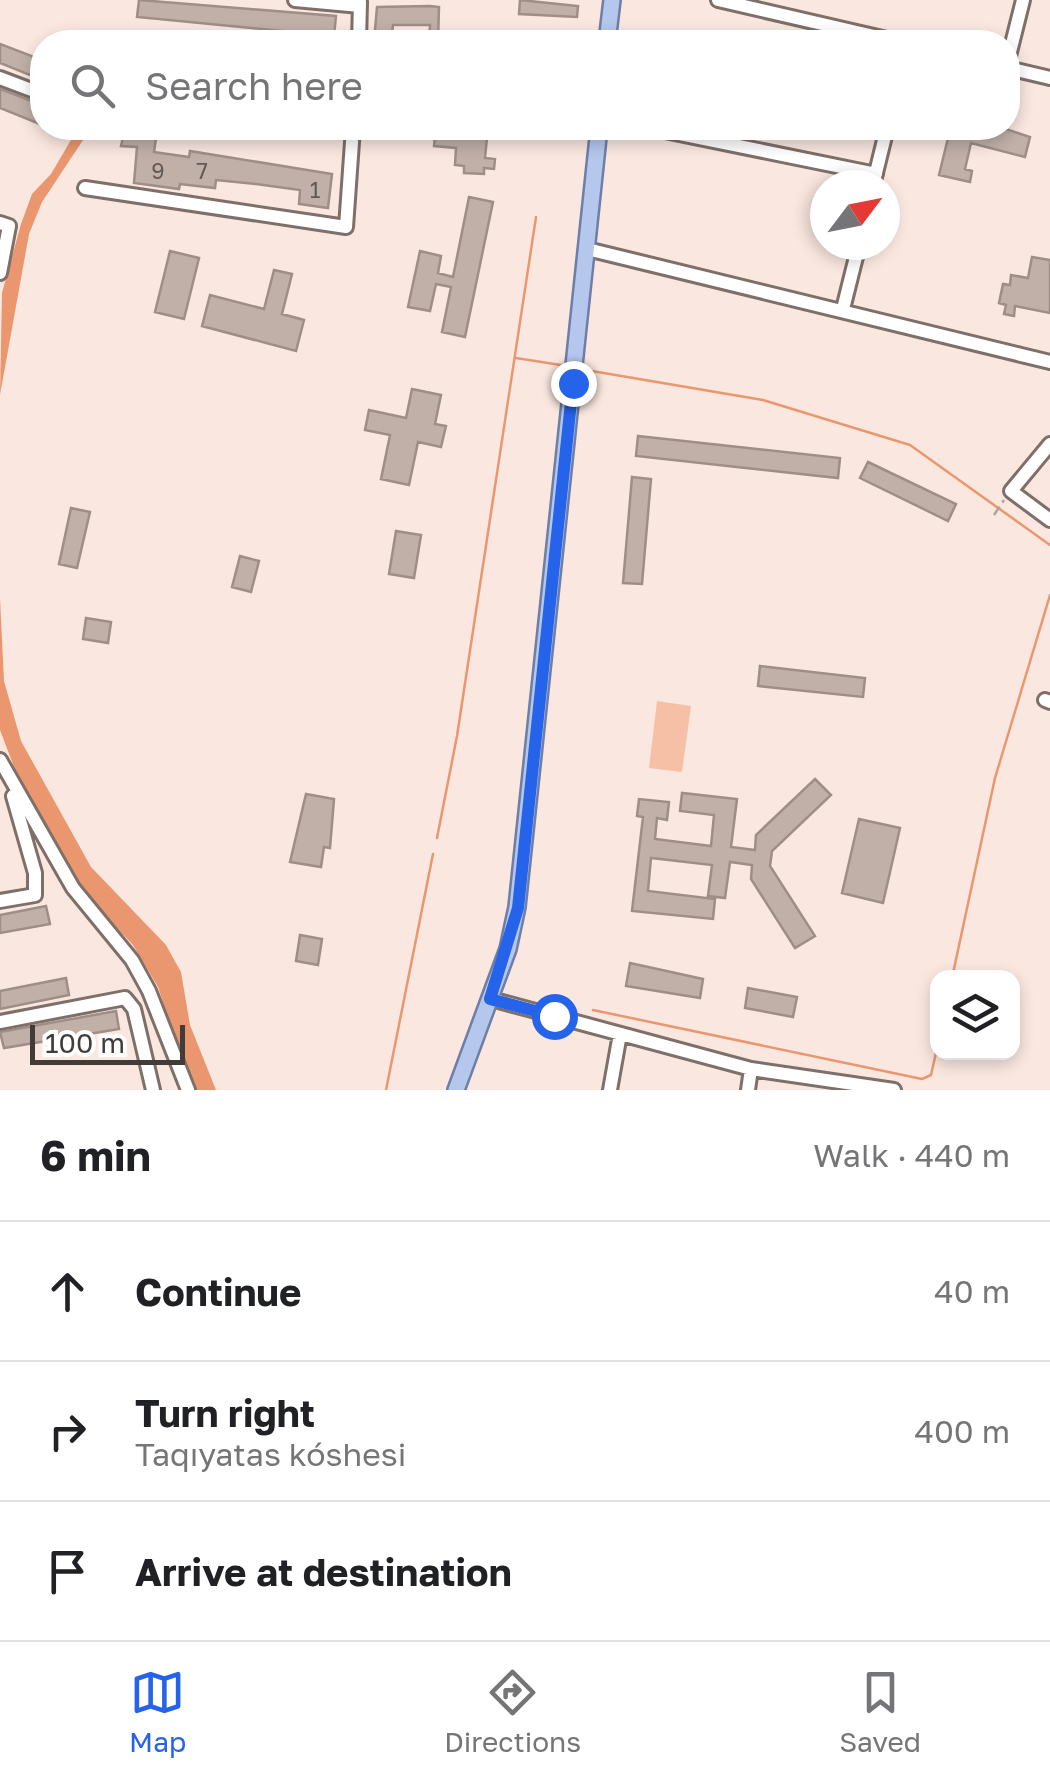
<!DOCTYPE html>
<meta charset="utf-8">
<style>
body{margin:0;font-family:"Golos Text",sans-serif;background:#f2f2f2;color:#202124}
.controls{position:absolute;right:30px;bottom:30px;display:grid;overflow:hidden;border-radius:20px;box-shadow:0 5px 15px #0003}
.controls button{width:90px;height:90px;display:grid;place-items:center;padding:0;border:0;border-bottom:2px solid #e0e0e0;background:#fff;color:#202124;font:50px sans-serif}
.compass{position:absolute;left:810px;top:170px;width:90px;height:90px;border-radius:50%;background:#fff;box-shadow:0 5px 15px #0003;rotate:58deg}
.scale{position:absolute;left:30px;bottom:25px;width:155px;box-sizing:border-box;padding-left:10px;border:5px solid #423b38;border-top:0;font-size:28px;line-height:35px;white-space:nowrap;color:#423b38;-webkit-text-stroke:8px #fff;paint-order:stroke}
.stop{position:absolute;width:30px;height:30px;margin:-22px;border:8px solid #2563eb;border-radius:50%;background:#fff}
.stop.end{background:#2563eb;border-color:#fff;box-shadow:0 2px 10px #0008}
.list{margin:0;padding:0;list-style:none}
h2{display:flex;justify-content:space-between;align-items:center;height:130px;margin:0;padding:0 40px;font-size:42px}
h2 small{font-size:32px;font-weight:400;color:#757577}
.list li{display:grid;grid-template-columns:65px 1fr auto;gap:30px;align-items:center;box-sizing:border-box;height:140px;padding:0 40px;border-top:2px solid #e0e0e0}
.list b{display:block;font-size:38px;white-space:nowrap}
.list p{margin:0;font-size:32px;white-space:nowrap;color:#757577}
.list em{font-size:32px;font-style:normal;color:#757577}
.icon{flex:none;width:55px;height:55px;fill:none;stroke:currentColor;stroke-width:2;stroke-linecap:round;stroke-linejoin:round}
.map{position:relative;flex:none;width:1050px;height:1090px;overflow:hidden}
.search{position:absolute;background:#fff;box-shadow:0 5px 15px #0003;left:30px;right:30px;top:30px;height:110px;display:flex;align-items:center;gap:25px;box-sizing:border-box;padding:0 35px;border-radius:40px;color:#757577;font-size:38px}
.sheet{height:550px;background:#fff}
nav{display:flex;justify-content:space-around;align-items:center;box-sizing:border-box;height:140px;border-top:2px solid #e0e0e0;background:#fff;font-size:28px;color:#757577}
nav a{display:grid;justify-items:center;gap:5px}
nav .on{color:#2563eb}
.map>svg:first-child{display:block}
</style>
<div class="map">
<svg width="1050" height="1090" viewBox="0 0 1050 1090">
<rect width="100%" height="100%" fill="#fae8e0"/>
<!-- green -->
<path fill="#f6c0a7" d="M657 701 691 706 682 772 649 768Z"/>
<!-- water -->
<path fill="#ea976f" d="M78 128H91L42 202 29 234 0 395 2 293 21 224 32 194 51 174Z
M0 598 4 681 21 741 91 867 166 945 181 972 190 1025 216 1090H192L158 987 133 945 72 880 16 772 0 730Z"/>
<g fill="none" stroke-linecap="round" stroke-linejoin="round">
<!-- stream -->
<path stroke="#ea976f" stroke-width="2.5" d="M516 358 567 366
M580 369 763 400 910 445 1050 545
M437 838 457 736 536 217
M952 978 995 778 1050 595
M593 1010 922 1079 931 1075 938 1044
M386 1090 433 854"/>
</g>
<!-- building -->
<path fill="#c0b0a8" stroke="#9e8e87" stroke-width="2.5" d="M139 0 336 16 334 36 137 17Z
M520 0 578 6 577 17 519 14Z
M430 6 439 7 438 42H429L430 25H393L391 42H374L377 7Z
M0 44 42 60V80L0 63Z
M0 89 42 105V125L0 108Z
M125 128 157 131 154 152 189 157 190 151 332 174 328 208 299 204 300 190 256 184 216 180 215 188 180 184 179 189 134 183 137 147 121 146Z
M436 128H488L485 158 495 159 494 169 484 168V174L464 173V166L455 165 456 148 434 146Z
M920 128H1003L1030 137 1025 157 971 143 965 169 972 171 970 182 939 175 948 138Z
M469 197 493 202 465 337 442 332 451 287 436 284 430 311 408 307 420 251 441 256 438 273 453 277Z
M170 251 199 258 184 319 155 312Z
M1032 257 1050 260V313L1015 306 1014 316 1004 314 1006 305 999 303 1003 284 1010 285 1011 275 1028 278Z
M274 270 292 274 282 314 304 320 296 351 202 326 210 295 264 309Z
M412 389 441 395 435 424 446 426 441 447 418 442 409 485 381 479 390 435 365 430 369 410 406 418Z
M638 436 840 458 838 478 636 456Z
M868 462 956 504 948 521 860 478Z
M632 477 651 479 642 584 623 583Z
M71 508 90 512 77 568 59 564Z
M396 531 421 535 414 578 389 574Z
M240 556 259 561 251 592 232 587Z
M86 618 111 622 108 643 83 639Z
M760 666 865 678 863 697 758 686Z
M815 779 831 795 772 851 770 866 815 936 795 948 751 879 752 865 730 862 725 898 708 896 712 865 651 858 648 891 715 899 713 919 632 911 643 817 637 816 639 799 669 802 667 820 657 818 655 839 711 846 714 815 680 811 682 793 737 799 731 847 755 850 756 835Z
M306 794 334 799 330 848 324 847 321 867 290 862Z
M859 819 900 828 883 903 842 893Z
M46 906 50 924 0 933V915Z
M300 935 322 939 318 965 296 961Z
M630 963 703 979 700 998 626 986Z
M66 978 69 995 0 1009V991Z
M748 988 797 997 793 1017 745 1008Z
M116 1011 119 1029 4 1048 0 1032Z"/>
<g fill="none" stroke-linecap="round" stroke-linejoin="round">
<!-- minor casing -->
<g stroke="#7e6f68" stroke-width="18">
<path id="minor" d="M295 0 360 6
M718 0 900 42
M359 42 360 2
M1008 60 1023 0
M1008 68 1050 78
M0 78 42 94
M650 128 876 174
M873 185 887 128
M85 188 346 227 353 128
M0 223 9 226 0 273
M587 249 1050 362
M843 309 859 245
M1050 444 1011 491 1050 520
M1045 700 1050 702
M0 760 73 888 132 960 149 991 188 1090
M0 901 35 895V873L13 796
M491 999 751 1069 894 1090
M0 1022 125 998 134 1009 153 1090
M610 1090 620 1034
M748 1090 751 1069"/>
</g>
<!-- major casing -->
<g stroke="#6e7ea6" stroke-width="20">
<path id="major" d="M607 42 612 0
M456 1090 508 949 517 907 599 128"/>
</g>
<!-- path -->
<path stroke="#b0a39d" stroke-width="2.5" stroke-dasharray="10 5" stroke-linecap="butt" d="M994 515 1004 500"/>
<!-- minor -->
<use href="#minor" stroke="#fff" stroke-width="12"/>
<!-- major -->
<use href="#major" stroke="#b6c7ed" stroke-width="15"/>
</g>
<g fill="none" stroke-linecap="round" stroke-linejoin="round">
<!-- route -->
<path stroke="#2563eb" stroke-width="12" d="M554 1016 490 999 518 908 573 383"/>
</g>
<g text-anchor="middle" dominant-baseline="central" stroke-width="10" stroke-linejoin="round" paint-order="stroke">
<!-- number labels -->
<g font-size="22" fill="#625854">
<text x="158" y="170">9</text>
<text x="202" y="170">7</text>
<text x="315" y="189">1</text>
</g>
</g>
</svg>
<div class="controls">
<button><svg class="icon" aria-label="layers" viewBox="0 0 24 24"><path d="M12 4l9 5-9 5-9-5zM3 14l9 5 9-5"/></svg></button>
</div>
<svg class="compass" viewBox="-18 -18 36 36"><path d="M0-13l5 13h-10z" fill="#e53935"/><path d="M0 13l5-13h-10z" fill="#757577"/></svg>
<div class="scale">100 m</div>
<div class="stop" style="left:554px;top:1016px"></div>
<div class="stop end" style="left:573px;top:383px"></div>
<div class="search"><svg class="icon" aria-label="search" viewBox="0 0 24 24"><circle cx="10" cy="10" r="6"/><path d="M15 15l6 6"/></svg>Search here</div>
</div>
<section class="sheet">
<h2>6 min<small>Walk · 440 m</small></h2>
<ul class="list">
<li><svg class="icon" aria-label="ahead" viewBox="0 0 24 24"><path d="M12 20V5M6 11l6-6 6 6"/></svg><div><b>Continue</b></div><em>40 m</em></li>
<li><svg class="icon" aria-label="right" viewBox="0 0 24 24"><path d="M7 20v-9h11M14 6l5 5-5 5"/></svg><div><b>Turn right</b><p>Taqıyatas kóshesi</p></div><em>400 m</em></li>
<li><svg class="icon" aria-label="arrive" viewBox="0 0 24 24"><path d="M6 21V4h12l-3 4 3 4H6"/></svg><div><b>Arrive at destination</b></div></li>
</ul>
</section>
<nav>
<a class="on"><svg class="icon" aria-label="map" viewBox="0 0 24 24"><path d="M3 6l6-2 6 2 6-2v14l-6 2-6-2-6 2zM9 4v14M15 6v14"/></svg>Map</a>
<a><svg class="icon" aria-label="directions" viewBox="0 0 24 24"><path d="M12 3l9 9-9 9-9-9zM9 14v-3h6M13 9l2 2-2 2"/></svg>Directions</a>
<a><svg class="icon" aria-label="saved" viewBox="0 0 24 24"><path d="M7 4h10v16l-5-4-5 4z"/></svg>Saved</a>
</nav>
